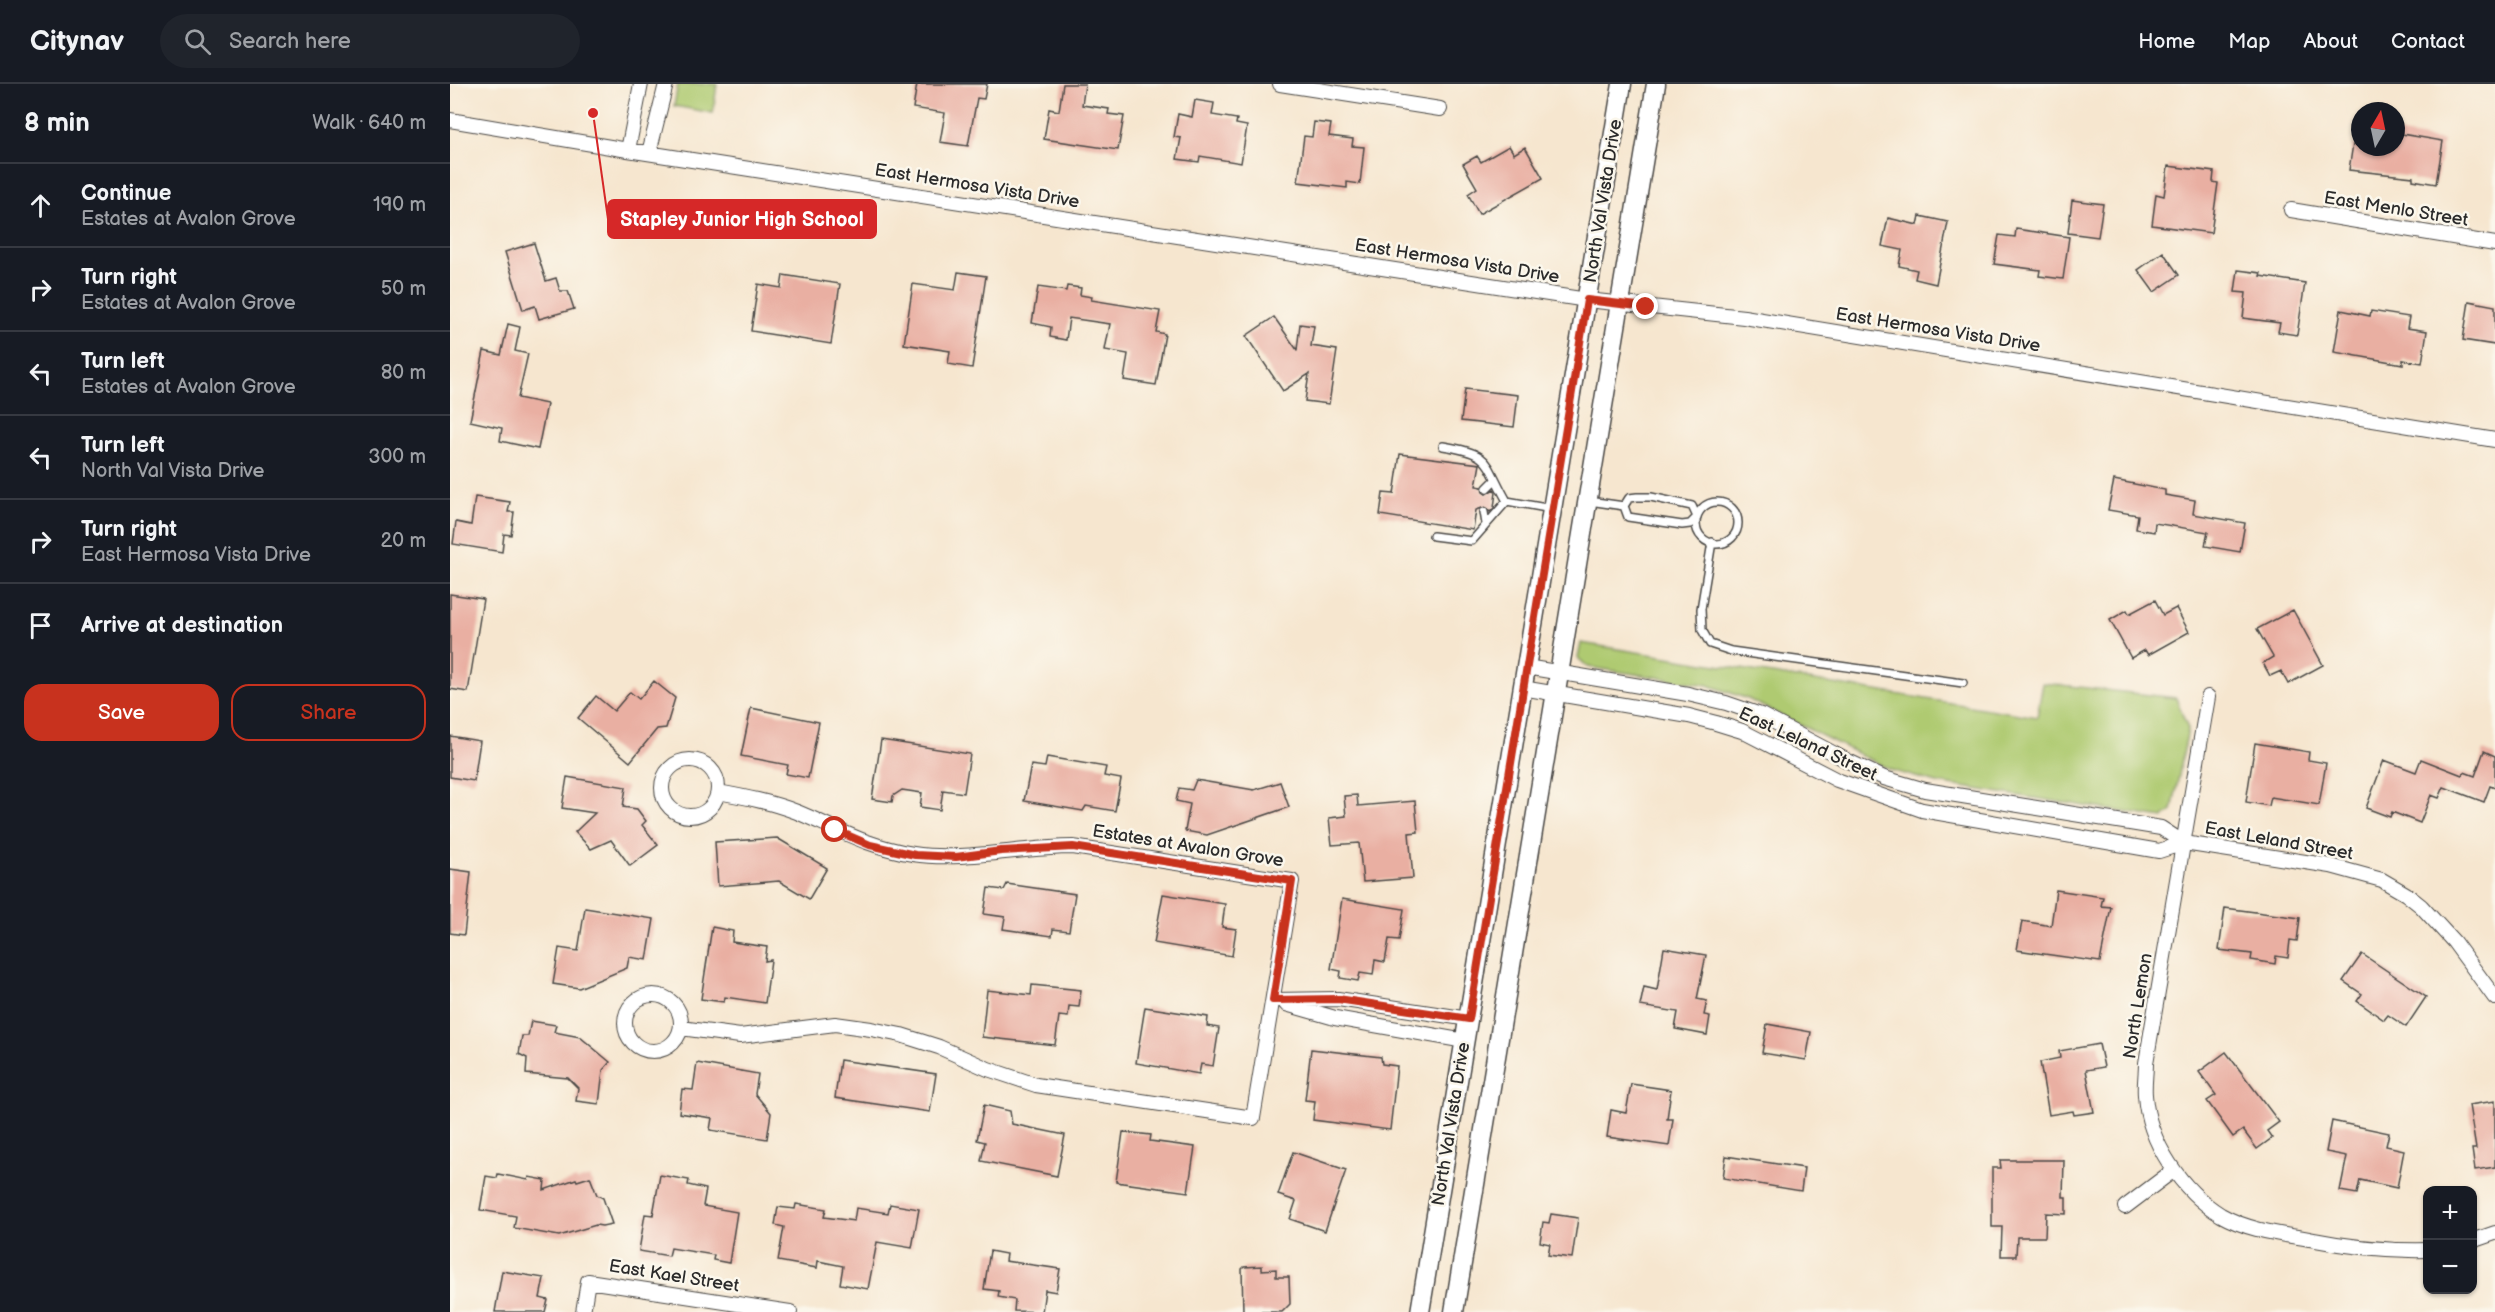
<!DOCTYPE html>
<meta charset="utf-8">
<style>
body{margin:0;font-family:"Balsamiq Sans",sans-serif;background:#20242c;color:#f1f3f6}
.controls{position:absolute;right:18px;bottom:18px;display:grid;overflow:hidden;border-radius:12px;box-shadow:0 2px 4px #0004}
.controls button{width:54px;height:54px;display:grid;place-items:center;padding:0;border:0;border-bottom:2px solid #363941;background:#171b24;color:#f1f3f6;font:30px sans-serif}
.compass{position:absolute;left:1901px;top:18px;width:54px;height:54px;border-radius:50%;background:#171b24;box-shadow:0 2px 4px #0004;rotate:9deg}
.stop{position:absolute;width:18px;height:18px;margin:-14px;border:4px solid #c8321e;border-radius:50%;background:#fff}
.stop.end{background:#c8321e;border-color:#fff;box-shadow:0 2px 6px #0008}
.list{margin:0;padding:0;list-style:none}
h2{display:flex;justify-content:space-between;align-items:center;height:78px;margin:0;padding:0 24px;font-size:26px}
h2 small{font-size:20px;font-weight:400;color:#9ea1a6}
.list li{display:grid;grid-template-columns:39px 1fr auto;gap:18px;align-items:center;box-sizing:border-box;height:84px;padding:0 24px;border-top:2px solid #363941}
.list b{display:block;font-size:22px;white-space:nowrap}
.list p{margin:0;font-size:20px;white-space:nowrap;color:#9ea1a6}
.list em{font-size:20px;font-style:normal;color:#9ea1a6}
.actions{display:flex;gap:12px;padding:18px 24px}
.actions a{flex:1;padding:14px 0;border:2px solid #c8321e;border-radius:18px;text-align:center;font-size:21px;color:#c8321e}
.actions .main{background:#c8321e;color:#fff}
.icon{flex:none;width:33px;height:33px;fill:none;stroke:currentColor;stroke-width:2;stroke-linecap:round;stroke-linejoin:round}
.map{position:relative;flex:none;width:2045px;height:1228px;overflow:hidden}
header{display:flex;align-items:center;gap:36px;box-sizing:border-box;height:84px;padding:0 30px;background:#171b24;border-bottom:2px solid #363941}
header strong{font-size:28px}
nav{display:flex;gap:33px;margin-inline-start:auto;font-size:21px}
.search{width:420px;height:54px;background:#20242c;display:flex;align-items:center;gap:15px;box-sizing:border-box;padding:0 21px;border-radius:33px;color:#9ea1a6;font-size:22px}
main{display:flex}
aside{flex:1;background:#171b24}
.map>svg:first-child{display:block}
</style>
<header>
<strong>Citynav</strong>
<div class="search"><svg class="icon" aria-label="search" viewBox="0 0 24 24"><circle cx="10" cy="10" r="6"/><path d="M15 15l6 6"/></svg>Search here</div>
<nav><a>Home</a><a>Map</a><a>About</a><a>Contact</a></nav>
</header>
<main>
<aside>
<h2>8 min<small>Walk · 640 m</small></h2>
<ul class="list">
<li><svg class="icon" aria-label="ahead" viewBox="0 0 24 24"><path d="M12 20V5M6 11l6-6 6 6"/></svg><div><b>Continue</b><p>Estates at Avalon Grove</p></div><em>190 m</em></li>
<li><svg class="icon" aria-label="right" viewBox="0 0 24 24"><path d="M7 20v-9h11M14 6l5 5-5 5"/></svg><div><b>Turn right</b><p>Estates at Avalon Grove</p></div><em>50 m</em></li>
<li><svg class="icon" aria-label="left" viewBox="0 0 24 24"><path d="M17 20v-9H6M10 6l-5 5 5 5"/></svg><div><b>Turn left</b><p>Estates at Avalon Grove</p></div><em>80 m</em></li>
<li><svg class="icon" aria-label="left" viewBox="0 0 24 24"><path d="M17 20v-9H6M10 6l-5 5 5 5"/></svg><div><b>Turn left</b><p>North Val Vista Drive</p></div><em>300 m</em></li>
<li><svg class="icon" aria-label="right" viewBox="0 0 24 24"><path d="M7 20v-9h11M14 6l5 5-5 5"/></svg><div><b>Turn right</b><p>East Hermosa Vista Drive</p></div><em>20 m</em></li>
<li><svg class="icon" aria-label="arrive" viewBox="0 0 24 24"><path d="M6 21V4h12l-3 4 3 4H6"/></svg><div><b>Arrive at destination</b></div></li>
</ul>
<div class="actions"><a class="main">Save</a><a>Share</a></div>
</aside>
<div class="map">
<svg width="2045" height="1228" viewBox="0 0 2045 1228">
<rect width="100%" height="100%" fill="#fbf7ec"/>
<filter id="ink" filterUnits="userSpaceOnUse"><feTurbulence type="fractalNoise" baseFrequency=".0167" numOctaves="2"/><feDisplacementMap in="SourceGraphic" scale="12" xChannelSelector="R" yChannelSelector="G"/><feConvolveMatrix kernelMatrix="1 2 1 2 8 2 1 2 1" color-interpolation-filters="sRGB"/></filter>
<filter id="wash" filterUnits="userSpaceOnUse"><feTurbulence type="fractalNoise" baseFrequency=".008" numOctaves="4" result="noise"/><feDisplacementMap in="SourceGraphic" scale="24" xChannelSelector="R" yChannelSelector="G"/><feGaussianBlur stdDeviation="1.35" result="paint"/><feColorMatrix in="noise" values="0 0 0 0 0 0 0 0 0 0 0 0 0 0 0 0 0 1.4 0 .05"/><feComposite in="paint" operator="in"/></filter>
<g filter="url(#wash)">
<rect width="100%" height="100%" fill="#f6e6cf"/>
<!-- green -->
<path fill="#afca71" stroke="#6d7a4e" stroke-width="1.5" d="M228 0H267L263 29 224 22Z
M1131 559 1587 633 1593 599 1726 614 1738 645 1722 727 1713 734 1487 699 1441 686 1298 615 1258 601 1138 583 1128 574Z"/>
<g id="blocks">
<!-- building -->
<path fill="#e9afa2" d="M467 0H537L534 15 527 14 518 62 490 58 495 29 463 24Z
M613 0H635L632 21 659 25 658 30 674 32 668 66 594 55 599 25 609 27Z
M745 16 764 19 762 31 787 35 786 40 797 42 791 79 750 72 749 78 727 75 731 54 724 53 728 30 742 33Z
M864 38 881 40 879 52 903 55 902 62 914 63 910 100 897 98V104L848 98 854 52 862 53Z
M1946 49 1993 57 1986 100 1963 96V93L1899 86 1903 60 1910 63H1946Z
M1059 62 1064 70 1075 63 1093 94 1029 130 1018 110 1027 104 1013 80 1027 72 1031 78Z
M1718 82 1764 88 1763 98 1768 99 1761 149 1702 141 1706 110 1714 112Z
M1622 116 1653 120 1648 153 1618 149Z
M1470 132 1498 138 1486 200 1465 195 1467 186 1449 182 1452 166 1432 162 1438 134 1468 141Z
M1566 145 1619 153 1613 195 1589 192 1590 186 1544 180 1549 151 1565 153Z
M84 159 96 197 106 194 110 207H118L124 225 89 235 85 222 73 226 55 168Z
M1713 168 1729 191 1704 208 1688 186Z
M1788 186 1811 189 1810 192 1855 199 1847 251 1828 248 1830 239 1793 234 1796 209 1785 208Z
M508 188 536 192 522 284 498 280 500 267 454 260 463 200 505 206Z
M333 191 390 200 381 260 301 247 308 200 331 204Z
M617 202 631 204 630 211 642 213 641 216 710 227 706 248 715 250 706 301 674 296 678 270 655 266 660 240 619 234 616 256 600 253 601 243 582 239 588 203 616 207Z
M2019 217 2045 222V261L2013 256Z
M1891 226 1920 232 1921 227 1959 233 1957 244 1977 247 1972 279 1953 276V280L1884 268Z
M824 233 847 266 850 240 864 242 861 262 887 266 879 320 855 317 859 290 833 307 796 252Z
M58 240 70 243 65 267 78 270 68 314 97 320 88 365 50 357 52 344 20 337 34 267 51 271Z
M1015 305 1068 311 1064 343 1011 337Z
M950 370 1030 380 1026 402 1032 403 1033 408 1036 410 1044 405 1046 408 1044 424 1040 428 1035 423 1026 426 1023 446 930 431 933 409 944 410Z
M1664 396 1715 406V411L1745 416 1743 430 1795 439 1790 468 1755 462 1758 448 1705 439 1704 448 1686 445 1688 431 1658 426Z
M25 413 60 418 58 428H64L61 451 54 450 52 468 3 460 6 438 21 441Z
M0 510 33 515 18 608 0 605Z
M1705 516 1713 531 1726 524 1739 548 1698 571 1695 566 1681 574 1660 536 1677 526 1679 530Z
M1843 526 1873 581 1838 600 1831 587 1820 592 1813 579 1823 573 1807 545Z
M204 597 225 614 216 644 207 645 180 678 128 634 146 612 164 627 180 608 189 615Z
M301 624 369 638 358 694 336 690 338 681 291 672Z
M0 652 30 657 24 697 0 693Z
M431 656 520 670 514 709 493 706 490 726 470 723 472 709 452 706 443 712 442 718 422 715Z
M1805 659 1859 668 1858 676 1876 679 1869 721 1821 713 1819 722 1796 718Z
M2034 667 2045 672V704L2040 702 2034 718 1994 703 1989 714 1981 711 1970 739 1942 728 1940 733 1916 724 1934 676 1966 688 1971 675 2012 691 2014 688 2025 692Z
M597 673 656 683 654 692 671 695 665 727 636 722 633 727 574 717 581 681 595 683Z
M117 693 176 703 173 723 187 725 196 737 192 741 208 761 180 782 161 756 141 765 125 748 145 729 112 724Z
M746 696 804 706 830 698 839 723 757 751 735 747 740 720 726 717 729 704 742 706Z
M907 711 908 722 965 717 968 748 959 749 963 794 913 798 909 759 882 761 879 734 896 732 894 712Z
M327 754 377 784 359 815 329 797 268 802 265 758Z
M0 785 21 788 14 851 0 849Z
M557 800 625 810 619 847 603 845 602 852 553 845 555 833 534 830 538 804 554 806Z
M1606 806 1653 813 1651 822 1661 823 1650 878 1567 866 1572 837 1601 842Z
M713 810 775 820 772 843 786 845 782 872 704 859Z
M892 815 954 825 949 856 939 855 935 878 925 876 923 891 910 889 908 897 890 894 891 887 881 885Z
M135 824 204 835 197 876 179 873 177 884 129 904 103 900 109 864 128 867Z
M1775 824 1850 834 1847 857 1840 856 1838 874 1826 872 1825 880 1801 876 1802 870 1769 866Z
M262 843 283 847 282 858 317 863 315 877 321 876 315 919 275 913 274 918 251 915Z
M1214 864 1256 871 1247 915 1257 917 1254 931 1260 932 1257 951 1225 945 1228 928 1190 922 1194 903 1207 906Z
M1912 870 1976 913 1956 943 1938 931 1934 936 1907 917 1912 910 1893 897Z
M582 901 631 906 629 923 619 922 618 933 609 932 605 961 532 953 537 906 581 911Z
M695 923 758 933 757 942 769 944 763 982 751 980 749 990 686 979Z
M81 937 106 941 104 948 130 953 160 978 153 986 149 1020 126 1017 128 1004 118 994 76 990 77 974 69 970 72 952H78Z
M1317 940 1361 948 1356 976 1312 969Z
M1649 960 1654 983 1636 986 1644 1028 1624 1031 1623 1027 1599 1031 1590 978 1610 974 1609 967Z
M861 965 931 973 932 980 947 982 940 1046 863 1036 865 1017 855 1016Z
M1776 968 1829 1038 1817 1047 1822 1054 1807 1065 1793 1046 1783 1053 1757 1017 1766 1011 1749 988Z
M390 976 486 990 480 1028 385 1014Z
M247 979 308 990 305 1010 321 1029 317 1055 260 1046 262 1034 229 1029 232 1005 243 1006Z
M1181 1000 1221 1006 1217 1035H1223L1219 1062 1157 1053 1161 1026 1176 1029Z
M2045 1017V1083L2025 1086 2022 1065H2026L2019 1021Z
M534 1021 560 1027 562 1040 615 1051 607 1092 531 1077 535 1058 527 1056Z
M1882 1037 1939 1049 1936 1062 1954 1066 1947 1104 1910 1096 1907 1110 1890 1107 1897 1072 1876 1068Z
M673 1048 701 1051 700 1057 745 1063 738 1108 666 1098Z
M843 1068 896 1086 875 1147 840 1135 846 1117 828 1111Z
M1276 1072 1354 1084 1351 1107 1273 1094Z
M1550 1076H1614L1613 1113H1616V1130L1596 1129 1595 1153H1567L1566 1172H1551L1552 1143H1542V1084H1551Z
M48 1090 78 1096 79 1093 95 1096 94 1106 126 1095 127 1097 140 1093 147 1111 153 1114 162 1140 152 1142 146 1141 109 1152 64 1144 66 1132 30 1126 36 1092 47 1094Z
M210 1091 239 1096 238 1101 256 1105 253 1122 287 1128 279 1179 263 1176 264 1171 221 1164 219 1172 189 1167 195 1130 203 1131Z
M346 1120 376 1125 374 1133 404 1137 406 1124 438 1129 440 1120 469 1125 462 1164 427 1158 418 1205 390 1200 393 1182 368 1177 367 1184 328 1177 334 1143 325 1141 328 1123 345 1125Z
M1101 1130 1128 1134 1122 1174 1098 1171 1100 1160 1090 1158 1093 1138 1099 1139Z
M540 1167 556 1170 555 1177 610 1185 606 1208 595 1206 592 1228 564 1227 565 1216 548 1213 549 1207 534 1205Z
M812 1182V1186L826 1185V1193H839L840 1220 832 1228H793L792 1185 794 1183Z
M52 1187 94 1194 90 1214 98 1216 95 1228H45Z"/>
</g>
</g>
<g filter="url(#ink)">
<use href="#blocks" fill-opacity="0" stroke="#494744" stroke-width="1.5"/>
<g fill="none" stroke-linecap="round" stroke-linejoin="round">
<!-- service casing -->
<g stroke="#494744" stroke-width="10">
<path id="service" d="M993 362C1043 370 1034 377 1057 417L1102 425
M1037 404 1045 396
M1187 413H1201L1242 422 1247 433 1240 440 1232 441 1178 433 1174 422 1179 414Z
M1139 417 1174 422
M1246 439a21 21 0 1 1 42 0a21 21 0 1 1-42 0Z
M1034 428 1036 440
M983 452 1022 457 1057 417
M1262 458 1251 525 1252 546 1260 560 1281 567 1513 599"/>
</g>
<!-- minor casing -->
<g stroke="#494744" stroke-width="16">
<path id="minor" d="M830 0 990 25
M0 36 178 66 1137 216 1294 233 2045 356
M178 66 191 0
M199 69 216 0
M1841 126 2045 160
M1076 583 1238 610 1276 619 1311 631 1398 677 1434 694 1475 706 1711 744 1734 759 1881 782 1932 796 1956 810 1971 822 2004 858 2045 914
M1072 604 1239 632 1266 639 1292 647 1387 696 1472 726 1709 767 1734 759
M1758 613 1696 979C1696 990 1694 1001 1695 1011 1698 1058 1732 1107 1771 1131 1797 1146 1830 1150 1859 1155 1899 1163 1937 1167 1978 1166
M212 704a28 28 0 1 1 56 0a28 28 0 1 1-56 0Z
M175 939a28 28 0 1 1 56 0a28 28 0 1 1-56 0Z
M823 916 888 915 1019 935
M836 920 885 934 1015 957
M231 944 290 952 385 940 421 945 451 951 489 963 538 985 586 1001 803 1034 842 797 623 763C571 763 513 778 463 770 418 763 388 745 347 728 321 718 295 713 268 708
M1675 1123 1724 1086
M2022 1157 2045 1149
M133 1228 138 1197 340 1228"/>
</g>
<!-- secondary casing -->
<g stroke="#494744" stroke-width="21">
<path id="secondary" d="M970 1228 1172 0
M1004 1228 1206 0"/>
</g>
<!-- service -->
<use href="#service" stroke="#fff" stroke-width="7"/>
<!-- minor -->
<use href="#minor" stroke="#fff" stroke-width="14"/>
<!-- secondary -->
<use href="#secondary" stroke="#fff" stroke-width="18"/>
</g>
</g>
<g fill="none" stroke-linecap="round" stroke-linejoin="round" filter="url(#ink)">
<!-- route -->
<path stroke="#c8321e" stroke-width="8" d="M385 746 420 761 465 771 506 773 551 767 623 763 842 797 823 916 888 915 1019 935 1137 216 1196 223"/>
</g>
<g text-anchor="middle" dominant-baseline="central" stroke-width="5" stroke-linejoin="round" paint-order="stroke">
<!-- street labels -->
<g font-size="18" fill="#2b2b2b" stroke="#fbf7ec">
<text transform="translate(527 102) rotate(9)">East Hermosa Vista Drive</text>
<text transform="translate(1153 117) rotate(-81)">North Val Vista Drive</text>
<text transform="translate(1946 125) rotate(9)">East Menlo Street</text>
<text transform="translate(1007 177) rotate(9)">East Hermosa Vista Drive</text>
<text transform="translate(1488 246) rotate(9)">East Hermosa Vista Drive</text>
<text transform="translate(1358 660) rotate(25)">East Leland Street</text>
<text transform="translate(1829 757) rotate(10)">East Leland Street</text>
<text transform="translate(738 762) rotate(9)">Estates at Avalon Grove</text>
<text transform="translate(1688 922) rotate(-81)">North Lemon</text>
<text transform="translate(1001 1040) rotate(-81)">North Val Vista Drive</text>
<text transform="translate(224 1192) rotate(9)">East Kael Street</text>
</g>
</g>
<!-- callouts -->
<path fill="none" stroke="#d62828" stroke-width="2" d="M143 29L158 135"/>
<circle fill="#d62828" stroke="#fbf7ec" stroke-width="2" cx="143" cy="29" r="6"/>
<rect fill="#d62828" stroke="#d62828" stroke-width="2" x="158" y="116" width="268" height="38" rx="6"/>
<g font-size="20" text-anchor="middle" font-weight="bold" fill="#fff">
<text x="292" y="142">Stapley Junior High School</text>
</g>
</svg>
<div class="controls">
<button>+</button>
<button>−</button>
</div>
<svg class="compass" viewBox="-18 -18 36 36"><path d="M0-13l5 13h-10z" fill="#e53935"/><path d="M0 13l5-13h-10z" fill="#9ea1a6"/></svg>
<div class="stop" style="left:385px;top:746px"></div>
<div class="stop end" style="left:1196px;top:223px"></div>
</div>
</main>
